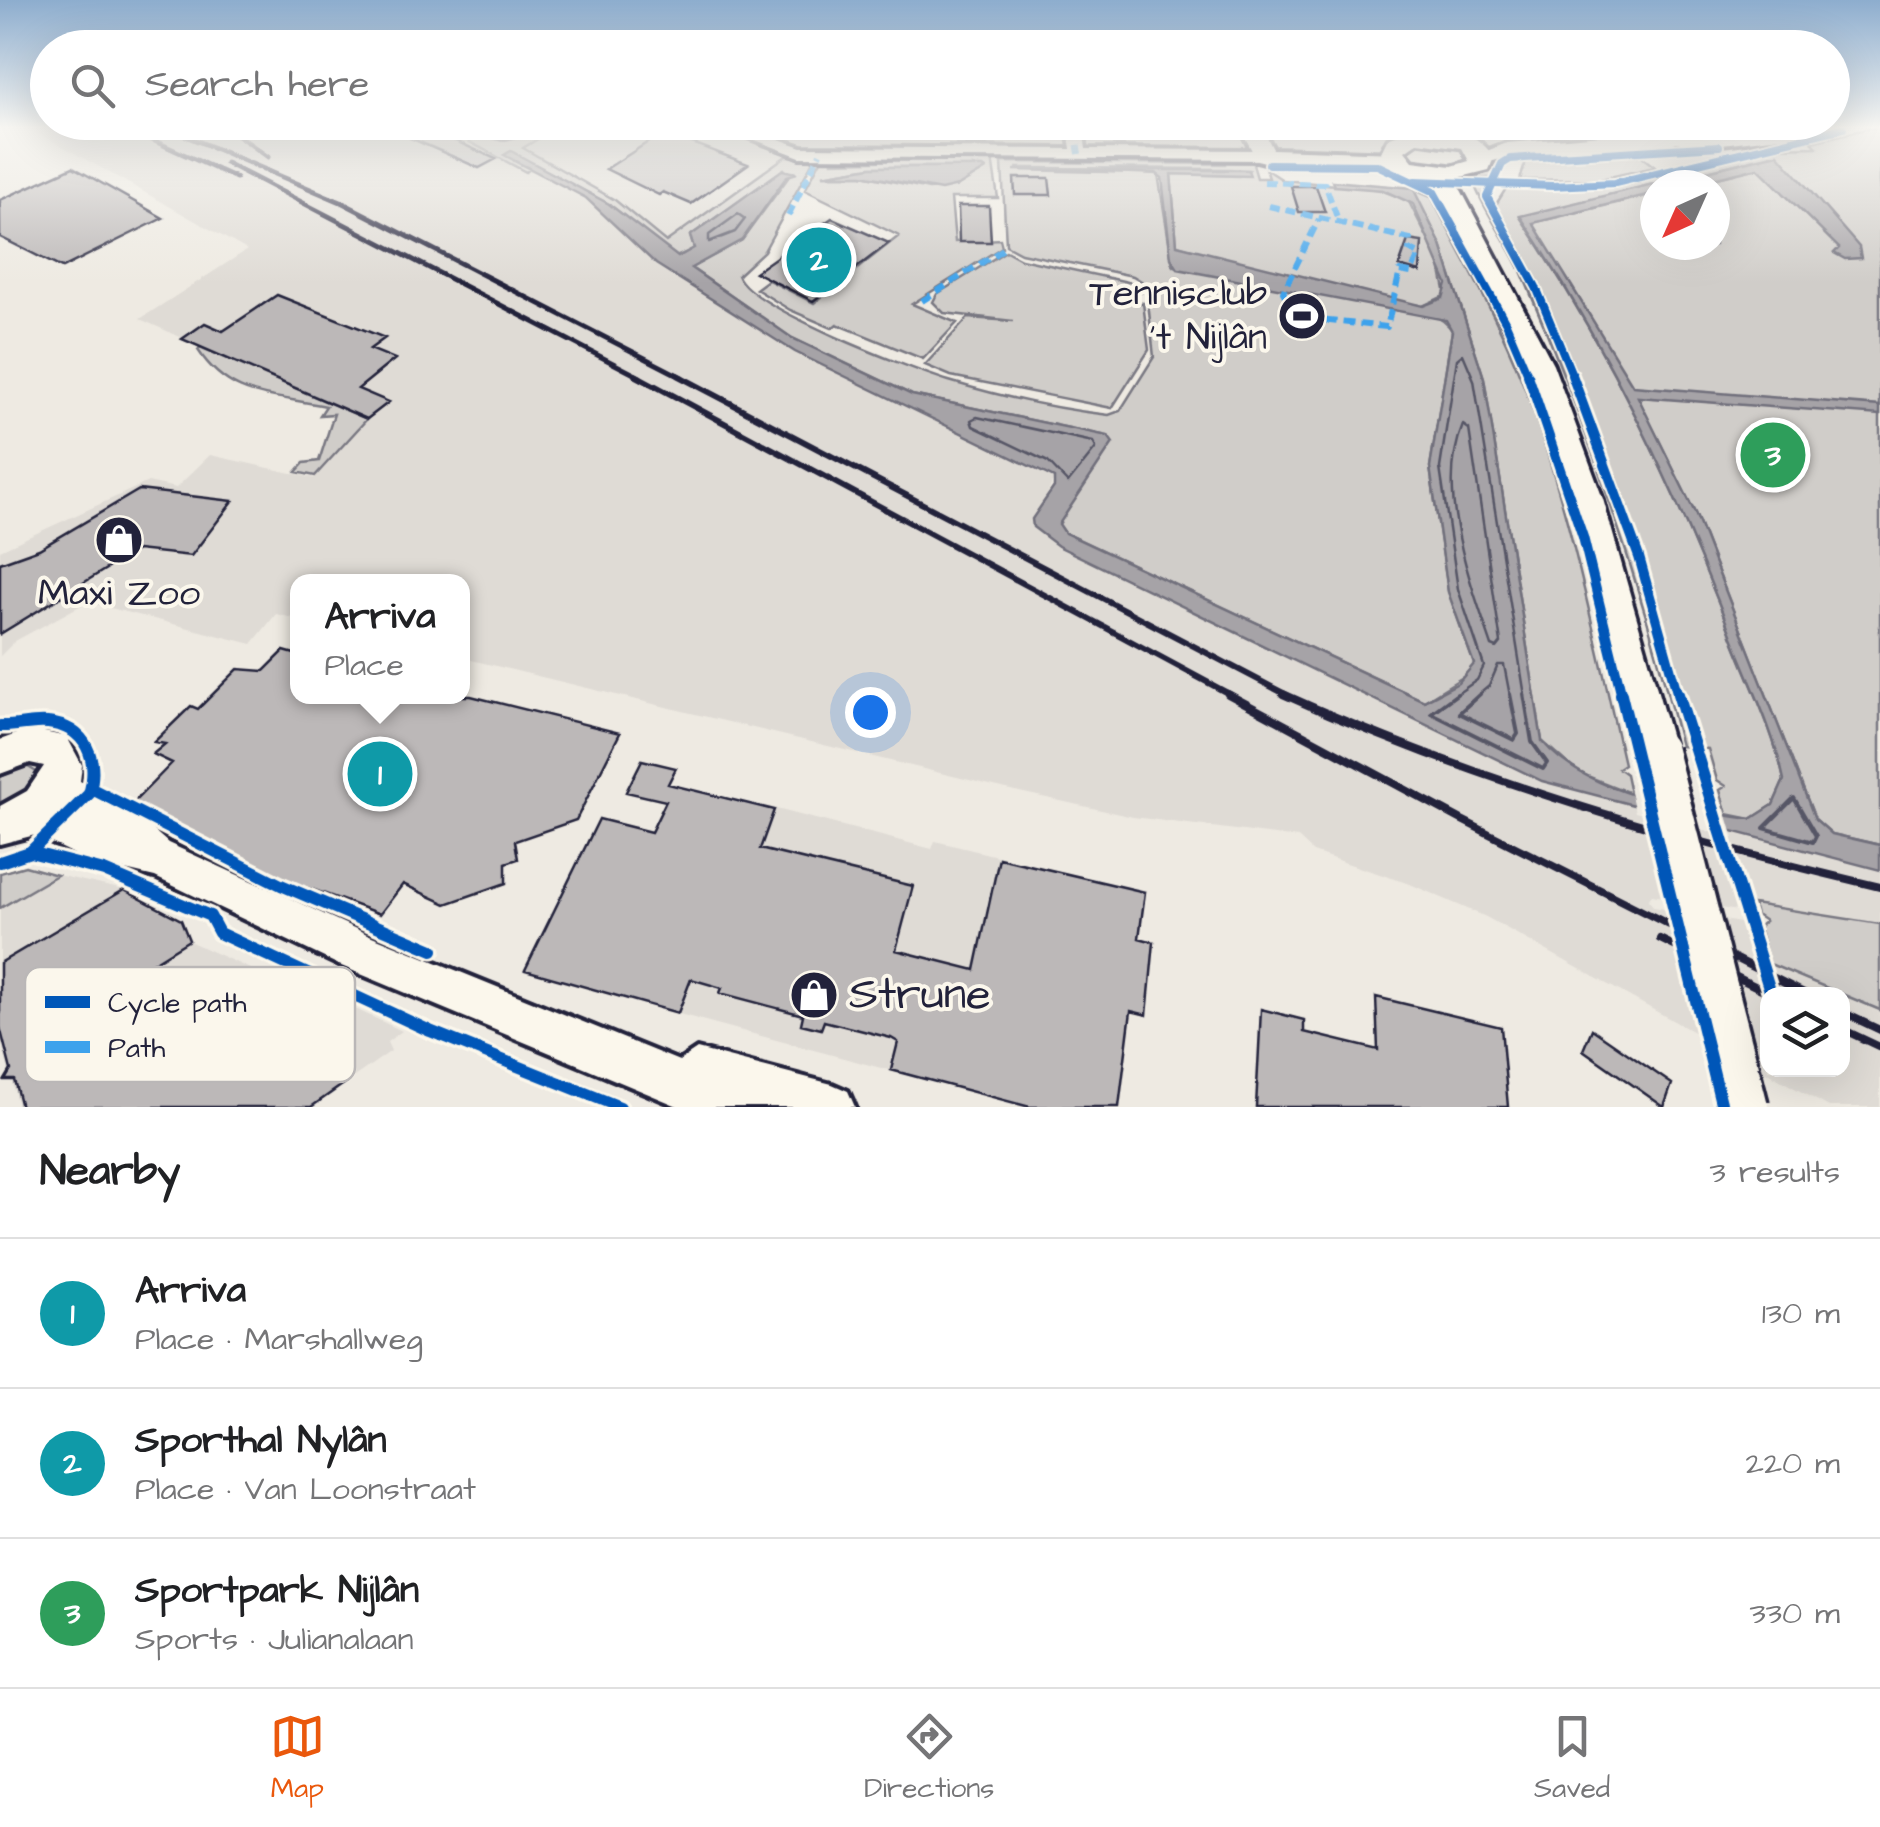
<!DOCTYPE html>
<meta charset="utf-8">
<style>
body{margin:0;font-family:"Architects Daughter",sans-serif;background:#f2f2f2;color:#202124}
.controls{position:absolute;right:30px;bottom:30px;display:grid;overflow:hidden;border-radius:20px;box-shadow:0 10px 40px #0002}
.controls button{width:90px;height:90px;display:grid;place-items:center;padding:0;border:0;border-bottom:2px solid #e0e0e0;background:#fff;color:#202124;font:50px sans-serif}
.compass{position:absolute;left:1640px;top:170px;width:90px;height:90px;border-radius:50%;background:#fff;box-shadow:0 10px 40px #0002;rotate:225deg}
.you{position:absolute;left:870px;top:712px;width:35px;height:35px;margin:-25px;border:8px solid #fff;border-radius:50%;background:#1a73e8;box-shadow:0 0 0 15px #1a73e833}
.badge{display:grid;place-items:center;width:65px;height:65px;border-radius:50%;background:#ea580c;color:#fff;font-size:32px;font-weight:700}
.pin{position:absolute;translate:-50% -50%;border:5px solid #fff;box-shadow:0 2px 10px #0006}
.popup{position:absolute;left:290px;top:574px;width:180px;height:130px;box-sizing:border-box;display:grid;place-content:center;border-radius:20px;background:#fff;filter:drop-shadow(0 2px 8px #0005);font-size:32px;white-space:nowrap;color:#757577}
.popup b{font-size:38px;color:#202124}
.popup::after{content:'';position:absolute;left:50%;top:100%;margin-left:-20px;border:20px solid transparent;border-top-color:#fff}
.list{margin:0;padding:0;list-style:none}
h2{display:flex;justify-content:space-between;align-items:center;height:130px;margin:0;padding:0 40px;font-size:42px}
h2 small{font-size:32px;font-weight:400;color:#757577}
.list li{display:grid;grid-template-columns:65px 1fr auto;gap:30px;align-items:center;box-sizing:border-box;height:150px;padding:0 40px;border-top:2px solid #e0e0e0}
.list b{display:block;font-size:38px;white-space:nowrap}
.list p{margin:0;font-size:32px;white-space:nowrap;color:#757577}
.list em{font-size:32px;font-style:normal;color:#757577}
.icon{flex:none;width:55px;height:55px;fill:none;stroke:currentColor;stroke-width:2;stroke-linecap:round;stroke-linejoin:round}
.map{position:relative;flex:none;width:1880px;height:1107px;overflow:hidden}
.search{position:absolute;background:#fff;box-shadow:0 10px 40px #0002;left:30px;right:30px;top:30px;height:110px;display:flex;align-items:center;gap:25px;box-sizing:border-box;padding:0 35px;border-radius:55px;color:#757577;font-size:38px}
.sheet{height:580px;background:#fff}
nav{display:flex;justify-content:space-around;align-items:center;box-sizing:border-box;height:140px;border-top:2px solid #e0e0e0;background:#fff;font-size:28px;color:#757577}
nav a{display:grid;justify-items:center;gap:5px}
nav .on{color:#ea580c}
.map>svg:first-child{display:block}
</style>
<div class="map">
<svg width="1880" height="1107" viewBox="0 0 1880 1107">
<rect width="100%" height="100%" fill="#eeeae2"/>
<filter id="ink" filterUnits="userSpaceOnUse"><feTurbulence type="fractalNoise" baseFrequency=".01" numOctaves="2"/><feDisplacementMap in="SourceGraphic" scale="20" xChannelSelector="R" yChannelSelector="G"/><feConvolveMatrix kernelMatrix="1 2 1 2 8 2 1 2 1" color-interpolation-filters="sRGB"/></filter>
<g filter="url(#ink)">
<!-- built -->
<path fill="#dfdbd5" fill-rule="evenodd" d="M30 128H451L508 153 514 161 586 198 656 264 795 352 1054 478 1034 527 1058 546 1542 781 1880 870V1107H1829L1486 917 1410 884 1313 852 1298 838 1133 817 1015 791 463 658 462 582H298L297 619 276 614 252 644 87 602 15 641 0 656V550L148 482 176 488 210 455 314 478 366 420 140 319 247 250ZM1652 895 1758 915 1765 922 1761 927 1654 907 1648 900ZM1768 994H1842V1070H1768Z
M555 128H711L786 156 666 242 615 200 521 148Z
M757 804 932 849 935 841 1145 892 1119 1107H1027L679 1014Z
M57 875 124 890 181 920 189 941 305 994 313 989 402 1031 387 1042 391 1051 311 1107H18L0 1037V908Z"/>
<!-- green -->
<path fill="#d0cdc9" stroke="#797882" stroke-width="2.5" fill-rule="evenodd" d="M432 128C475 128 501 140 546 128L551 131 523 148 615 200 666 242 786 156 814 159 764 251 738 275C748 307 911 369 949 381 999 396 1058 409 1109 415L1120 411 1154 357 1146 284 1133 276 1021 253 1006 245 1002 162 1225 164V159L1252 161 1257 178H1269L1266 169 1283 180 1377 189 1408 200 1439 261 1446 295 1423 306 1395 301 1394 309C1415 312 1441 311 1452 331L1430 467 1448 591 1474 664 1471 672 1424 701 1065 533 1058 524 1108 436 912 395 792 338 691 268 742 240 790 175 784 169 690 236 694 249 676 257 609 204 513 153 514 161 530 169 526 172 462 138ZM1016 168 1229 169 1248 170 1239 176 1171 174 1177 245 1224 259 1173 266 1158 174Z
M1497 128H1620L1623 132 1507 139Z
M1870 128H1880V845L1832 834 1815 819 1695 513 1632 386 1532 223 1655 194V245H1715V185H1689L1758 168 1776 154 1520 217C1609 349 1675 488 1732 637 1750 684 1774 731 1784 780L1773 805 1751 819 1727 814 1720 790 1726 786 1717 780 1708 749 1699 748C1644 563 1593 374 1495 206L1507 187 1631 184 1773 148 1817 147 1812 142Z
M1638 154 1655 167 1600 179 1520 180 1526 161Z
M1508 156 1491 178H1478L1476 187 1487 188 1485 200C1582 372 1635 559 1687 747L1681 746C1641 584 1587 424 1521 271 1507 241 1486 214 1474 184L1489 159Z
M832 157V162L992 158 998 198H951L955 242 1000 239 1002 247 912 304 957 323 923 359 837 324 832 328 790 310 756 289 768 280 814 303 899 236 805 190 822 158ZM871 167H983L986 169 958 186 929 189 862 175H823Z
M1412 189 1431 197C1459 251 1490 304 1514 361 1567 490 1593 631 1624 764L1618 768 1626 774 1630 793 1577 772 1542 741 1484 378 1441 245Z
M1006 251 1021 259 1138 284 1141 292 1129 291V302L1143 303 1149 350 1112 408 951 376 925 365 968 318 1013 321 944 313 933 302 937 294Z
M200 347 367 419 315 476 296 472 304 463 319 461 334 414 320 415 326 406C269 394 230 399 198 350Z
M25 765 38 773 30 791 0 804V777Z
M25 866 57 875 0 908V873Z
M1753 904 1880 924V1010L1770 964 1759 926 1765 921 1756 915Z"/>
<!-- water -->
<path fill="#a6a3a7" stroke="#716f7c" stroke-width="2.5" d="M511 151 609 204 678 257 694 248 690 236 782 170 797 173 787 176 742 240 691 268 792 338 912 395 1108 436 1113 443 1059 524 1065 533 1424 701 1458 683 1474 664 1448 592 1430 467 1452 331 1446 320 1178 269 1171 258 1162 178 1156 173 1014 170H1248L1250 176 1171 174 1177 245 1423 306 1443 298 1447 284 1413 204 1383 190 1334 186 1332 181 1413 188 1441 245 1484 378 1542 741C1586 794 1685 810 1751 819L1773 805 1784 780C1774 731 1750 683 1732 637 1675 488 1609 349 1520 216L1778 154 1859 247 1861 258 1845 259 1834 253 1839 248 1758 168 1689 185H1655V193L1533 223 1633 386 1880 406V415L1638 397 1695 513 1815 819 1832 834 1880 845V870L1542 781 1058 546 1033 527 1032 519 1054 487V478L795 352 656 264 586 198 504 155Z
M871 167H983L986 169 958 186 941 190 862 175H823Z"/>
<!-- pier -->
<path fill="#eeeae2" d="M1629 787 1725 809 1734 838 1635 812Z"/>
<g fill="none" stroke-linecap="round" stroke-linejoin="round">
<!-- shore-far1 -->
<path stroke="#575666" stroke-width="2.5" d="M738 214 745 219 735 232 709 242V235Z
M977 417 1093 442 1096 448 1068 483 1048 462 973 426 971 420Z
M1463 425 1469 429 1501 643 1497 648 1492 646C1470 581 1435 492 1463 425Z
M1454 696 1477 680 1484 666 1458 589 1440 468 1457 359 1463 354 1474 380 1525 696
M1477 696 1489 686 1498 665H1504L1510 696"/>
<!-- shore -->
<path stroke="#575666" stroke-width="4" d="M1457 694 1431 713 1543 769 1547 763 1532 742 1524 694
M1480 694 1459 713 1514 740 1518 734 1510 694
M1794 798 1816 836 1813 842 1764 828Z"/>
</g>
<!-- building -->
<path fill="#bcb8b8" stroke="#22223b" stroke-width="2.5" d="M412 128H427L496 159 479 168 408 137Z
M664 132 716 152 748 164 691 204 663 192 659 195 606 169Z
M73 167 163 218 62 268 0 237V200Z
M1014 178H1049L1051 195H1015Z
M1291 186H1316L1325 212H1299Z
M958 206H989L991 242H959Z
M832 218 889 243 813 301 755 272Z
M1408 240 1422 242 1420 272 1399 266Z
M277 295 385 338 370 349 395 359 358 389 389 402 367 419 182 339 205 323 223 331Z
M139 490 233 501 191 556 137 550 0 634V563L39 549Z
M284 651 298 655V696H471L620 733 576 820 515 841 518 859 506 863V883L446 904 403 884 380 914 287 880 134 802 172 763 153 754 165 744 154 742 191 706 198 709 238 669 264 671Z
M642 760 676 768 668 784 774 810 760 849 913 886 896 950 975 970 999 858 1145 892 1139 938 1154 942 1147 1015 1131 1011 1119 1107H1030L891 1070 898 1042 891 1038 824 1021 821 1029 801 1024 803 1015 720 993 722 988 691 979 678 1013 525 970 599 819 651 832 666 801 626 792Z
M124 890 181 920 189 940 144 968 168 1034 237 989 246 1013 305 995 345 1083 311 1107H21L14 1080H5L11 1070 0 1027V963Z
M1376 997 1501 1027 1508 1107H1256L1261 1009 1304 1020V1032L1378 1050Z
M1592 1029 1672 1084 1664 1107 1583 1050Z"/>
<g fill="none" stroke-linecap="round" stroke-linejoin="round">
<!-- street casing -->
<g stroke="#22223b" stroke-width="8">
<path id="street" d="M468 128H541L502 138Z
M724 128H747L802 147 1071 149 1068 128H1083L1086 149 1265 150 1273 155 1265 160 800 157Z"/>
</g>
<!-- secondary casing -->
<g stroke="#22223b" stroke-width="8">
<path id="secondary" d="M1240 128H1262L1273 149 1397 153 1408 160 1397 167 1265 162 1257 160Z
M1684 128 1696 133 1809 128 1798 135 1696 147 1677 142 1656 148 1508 157 1482 164 1471 157 1507 143Z
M30 729 67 737 82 765 80 781 127 807 168 843 367 934 679 1061 697 1049 832 1084 848 1091 855 1107H680L339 965 155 877 91 862 35 835 0 844V806L27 791 44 766 30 763 0 774V740Z"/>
</g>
<!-- primary casing -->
<g stroke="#22223b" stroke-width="7">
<path id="primary" d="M1414 128C1448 130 1472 126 1494 157L1489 170 1449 180 1461 190 1553 364 1603 499 1675 752 1669 765 1655 770 1641 765 1635 752 1569 499 1523 364 1438 195 1397 173 1381 152 1388 138ZM1418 142 1462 148 1469 161 1452 166 1413 161 1405 151Z"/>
</g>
<!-- street -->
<use href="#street" fill="#fbf7ec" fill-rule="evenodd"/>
<!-- secondary -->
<use href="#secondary" fill="#fbf7ec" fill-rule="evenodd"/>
<!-- primary -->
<use href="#primary" fill="#fbf7ec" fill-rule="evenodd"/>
<!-- rail-far2 -->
<path stroke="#22223b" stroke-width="5" d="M126 128 236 178
M167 128 341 202 682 377
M228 128 268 157
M226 163 640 377"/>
<!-- rail-far1 -->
<path stroke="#22223b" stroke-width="6" d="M635 375 1233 696
M677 375 1289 696"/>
<!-- rail -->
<path stroke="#22223b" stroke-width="8" d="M1228 694 1462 820 1806 994
M1283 694C1475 781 1675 839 1880 887
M1660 939 1771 994
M1842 1012 1880 1030
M1842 1029 1880 1047"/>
<!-- primary-bridge casing -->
<g stroke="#22223b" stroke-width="51" stroke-linecap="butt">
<path id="primary-bridge" d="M1655 752 1746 1107"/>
</g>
<!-- primary-bridge -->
<use href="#primary-bridge" stroke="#fbf7ec" stroke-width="44"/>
<!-- quiet -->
<path stroke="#3ea2ec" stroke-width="6" stroke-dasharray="11 6" stroke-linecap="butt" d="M548 128 557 131
M1075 128 1079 154
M1264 182 1325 184 1338 220
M1269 206 1410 239 1409 249 1419 254 1411 273 1400 271 1387 327 1310 319
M788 216 820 153
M922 301 1005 248
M1310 318 1297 316 1283 292 1319 219"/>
<!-- cycleway-far2 casing -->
<g stroke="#fbf7ec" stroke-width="12">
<path id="cycleway-far2" d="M1269 164 1377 165 1434 192 1506 323 1529 377
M1415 181 1552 186 1615 183 1843 128
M1573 377 1536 287 1487 197 1502 164 1510 159 1719 146"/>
</g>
<!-- cycleway-far1 casing -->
<g stroke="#fbf7ec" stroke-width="16">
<path id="cycleway-far1" d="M1528 375 1583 537 1622 696
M1572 375 1639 557 1678 696"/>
</g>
<!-- cycleway casing -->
<g stroke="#fbf7ec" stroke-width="19">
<path id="cycleway" d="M1621 694 1722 1107
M1678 694 1771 994
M0 726C16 727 32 721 48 723 87 727 99 760 89 794L30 852
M92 789 281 885 433 950
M0 862 30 852 104 871 210 916 219 933 430 1031 620 1107"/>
</g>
<!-- cycleway-far2 -->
<use href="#cycleway-far2" stroke="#0057b8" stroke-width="8"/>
<!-- cycleway-far1 -->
<use href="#cycleway-far1" stroke="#0057b8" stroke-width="10"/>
<!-- cycleway -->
<use href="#cycleway" stroke="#0057b8" stroke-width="12"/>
</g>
</g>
<!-- sky -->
<linearGradient id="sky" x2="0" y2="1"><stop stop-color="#8dadce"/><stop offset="0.45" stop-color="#f7f6f2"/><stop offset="1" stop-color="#f7f6f2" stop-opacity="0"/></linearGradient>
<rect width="1880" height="283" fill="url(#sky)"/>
<!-- icons -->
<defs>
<g id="stadium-disc" transform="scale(2.5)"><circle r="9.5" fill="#22223b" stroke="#fbf7ec"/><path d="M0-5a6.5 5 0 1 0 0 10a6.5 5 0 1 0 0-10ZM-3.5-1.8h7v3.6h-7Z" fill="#fff"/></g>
<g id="shop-disc" transform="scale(2.5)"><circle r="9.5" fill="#22223b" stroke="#fbf7ec"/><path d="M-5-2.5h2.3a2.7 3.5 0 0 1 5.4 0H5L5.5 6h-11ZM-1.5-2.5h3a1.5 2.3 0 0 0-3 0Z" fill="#fff"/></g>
</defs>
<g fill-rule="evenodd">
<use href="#stadium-disc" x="1302" y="316"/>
<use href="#shop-disc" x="119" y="540"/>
<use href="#shop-disc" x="814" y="995"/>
</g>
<g text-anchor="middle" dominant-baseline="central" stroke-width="8" stroke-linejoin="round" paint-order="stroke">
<!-- poi labels -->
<g font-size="38" fill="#22223b" stroke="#fbf7ec" text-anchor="end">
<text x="1267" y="294">Tennisclub<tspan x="1267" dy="44">'t Nijlân</tspan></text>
<text x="119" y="594" text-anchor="middle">Maxi Zoo</text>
</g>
<!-- near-poi labels -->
<g font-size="45" fill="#22223b" stroke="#fbf7ec" text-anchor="start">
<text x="849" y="995">Strune</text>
</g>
</g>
<!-- legend -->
<rect x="25" y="967" width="330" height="115" rx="15" fill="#fbf7ec" stroke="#bab7b7" stroke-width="2.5"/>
<rect x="45" y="996" width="45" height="12" fill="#0057b8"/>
<rect x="45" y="1041" width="45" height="12" fill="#3ea2ec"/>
<g font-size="28" fill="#22223b">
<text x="108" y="1012">Cycle path</text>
<text x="108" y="1057">Path</text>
</g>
</svg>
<div class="controls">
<button><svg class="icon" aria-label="layers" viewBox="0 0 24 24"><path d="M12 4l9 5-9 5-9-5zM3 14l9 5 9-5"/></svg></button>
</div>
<svg class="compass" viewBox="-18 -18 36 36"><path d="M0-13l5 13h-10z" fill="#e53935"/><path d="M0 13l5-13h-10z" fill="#757577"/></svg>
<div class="you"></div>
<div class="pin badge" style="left:380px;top:774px;background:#0f9aa8">1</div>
<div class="popup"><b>Arriva</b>Place</div>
<div class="pin badge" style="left:819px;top:260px;background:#0f9aa8">2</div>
<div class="pin badge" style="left:1773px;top:455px;background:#2e9e5b">3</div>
<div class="search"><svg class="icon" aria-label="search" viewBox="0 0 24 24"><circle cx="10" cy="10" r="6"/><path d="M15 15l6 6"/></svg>Search here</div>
</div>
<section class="sheet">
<h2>Nearby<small>3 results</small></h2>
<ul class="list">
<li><span class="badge" style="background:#0f9aa8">1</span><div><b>Arriva</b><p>Place · Marshallweg</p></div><em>130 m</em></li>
<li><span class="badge" style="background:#0f9aa8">2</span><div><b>Sporthal Nylân</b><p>Place · Van Loonstraat</p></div><em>220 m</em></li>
<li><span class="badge" style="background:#2e9e5b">3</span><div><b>Sportpark Nijlân</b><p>Sports · Julianalaan</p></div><em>330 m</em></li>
</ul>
</section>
<nav>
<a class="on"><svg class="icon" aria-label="map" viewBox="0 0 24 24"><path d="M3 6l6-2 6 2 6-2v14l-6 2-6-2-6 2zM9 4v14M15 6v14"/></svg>Map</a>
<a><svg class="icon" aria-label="directions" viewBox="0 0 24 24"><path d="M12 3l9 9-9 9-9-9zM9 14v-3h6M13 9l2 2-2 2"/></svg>Directions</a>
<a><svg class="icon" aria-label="saved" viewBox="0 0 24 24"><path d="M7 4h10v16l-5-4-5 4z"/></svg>Saved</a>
</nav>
